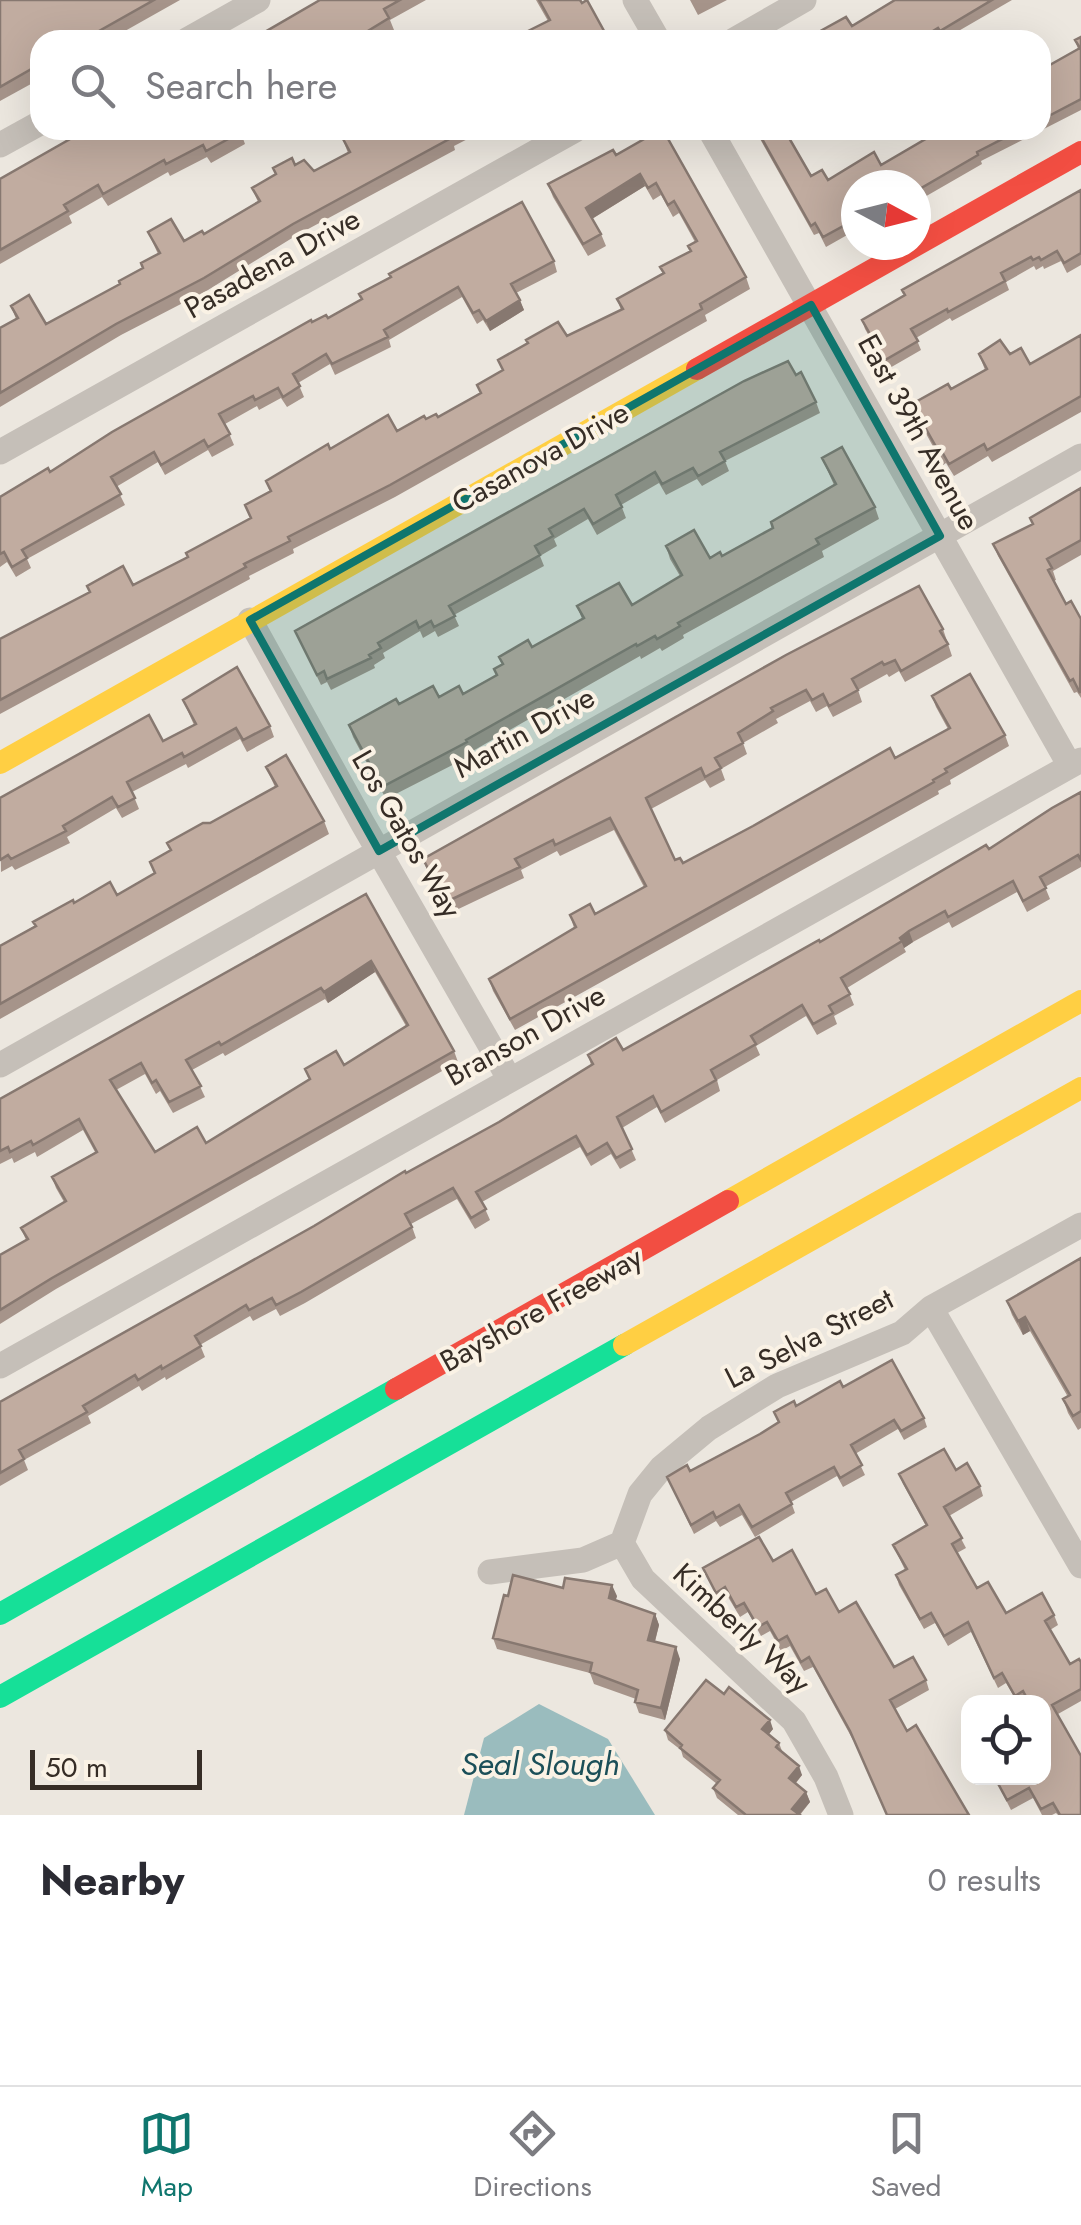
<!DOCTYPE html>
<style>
body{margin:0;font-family:Jost,sans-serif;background:#f2f2f3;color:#2b2b33}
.controls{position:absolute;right:30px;bottom:30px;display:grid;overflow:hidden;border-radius:20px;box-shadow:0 10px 40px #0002}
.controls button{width:90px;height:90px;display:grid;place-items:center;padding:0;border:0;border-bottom:2px solid #e1e1e2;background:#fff;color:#2b2b33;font:50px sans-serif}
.compass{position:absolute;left:841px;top:170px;width:90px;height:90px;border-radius:50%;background:#fff;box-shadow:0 10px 40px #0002;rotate:97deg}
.scale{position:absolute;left:30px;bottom:25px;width:172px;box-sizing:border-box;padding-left:10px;border:5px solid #362d26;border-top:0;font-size:28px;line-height:35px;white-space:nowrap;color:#362d26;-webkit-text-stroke:8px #faf2e5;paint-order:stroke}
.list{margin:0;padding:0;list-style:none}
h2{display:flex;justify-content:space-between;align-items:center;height:130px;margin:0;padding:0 40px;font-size:42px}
h2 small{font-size:32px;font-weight:400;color:#7c7c81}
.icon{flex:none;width:55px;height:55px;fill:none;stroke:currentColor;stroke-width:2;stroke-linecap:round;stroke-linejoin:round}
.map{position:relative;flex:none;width:1081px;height:1815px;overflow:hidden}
.search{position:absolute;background:#fff;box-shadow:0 10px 40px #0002;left:30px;right:30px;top:30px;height:110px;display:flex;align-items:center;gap:25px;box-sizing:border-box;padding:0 35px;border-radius:30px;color:#7c7c81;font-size:38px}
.sheet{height:270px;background:#fff}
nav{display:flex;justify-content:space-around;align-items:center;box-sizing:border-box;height:140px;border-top:2px solid #e1e1e2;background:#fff;font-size:28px;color:#7c7c81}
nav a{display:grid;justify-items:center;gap:5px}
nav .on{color:#0f766e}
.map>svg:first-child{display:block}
</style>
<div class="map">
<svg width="1081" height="1815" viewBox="0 0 1081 1815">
<rect width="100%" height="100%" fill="#ece7df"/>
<!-- water -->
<path fill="#9abcbe" d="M539 1704 608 1739 655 1815H464L484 1738Z"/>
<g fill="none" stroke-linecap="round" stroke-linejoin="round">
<!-- street -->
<path stroke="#c5bfb8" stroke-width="25" d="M635 0 658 40
M187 40 258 0
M734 40 804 0
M710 130 1070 766
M0 145 40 123
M0 452 575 130
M250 620 363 824 510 1080
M0 1065 1081 456
M931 1308 1081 1566
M0 1366 1081 760
M622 1543 643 1579 794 1721 826 1777 841 1815
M490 1572 583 1560 622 1543 640 1494 662 1467 709 1428 777 1386 902 1333 931 1308 1081 1225"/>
<!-- fast -->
<path stroke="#16e098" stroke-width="22" d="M0 1614 396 1389
M0 1697 624 1345"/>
<!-- slow -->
<path stroke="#ffcf43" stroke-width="22" d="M0 763 697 369
M728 1201 1081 1001
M624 1345 1081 1088"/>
<!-- jam -->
<path stroke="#f24e42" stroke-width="22" d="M697 369 1081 152
M396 1389 728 1201"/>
</g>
<!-- wall -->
<path fill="#a6948a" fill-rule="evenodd" d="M0 0H180L109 40H40V79L0 101Z
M320 0H426L390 20 394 30 377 40H251Z
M536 0H580L548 21Z
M690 0H727L698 15Z
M895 0H1012L943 40 942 38 938 40H804L852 26Z
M1081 37V110L981 161 982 164 916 202V185H856V230L826 247 819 233 814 235 755 130H801L802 133 790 140 811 176 828 180 881 165 934 134 933 130H1041V70L1078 49 1075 40Z
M86 130H247L241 133 245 144 211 163 207 157 170 176 168 172 108 206 102 197 69 216 72 223 0 264V179Z
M354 130H485L454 146 455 150 297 235 208 290 121 335 0 407V328L16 319 11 306 46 324 120 284 143 268 158 254 148 232 184 241 204 234 258 202 252 188 275 175 273 168 295 165 314 171 348 153 342 137Z
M660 130 746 277 750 289 705 315 707 321 395 497 293 549 294 553 249 576 250 579 0 714V639L89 592 87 586 133 585 187 557 250 518 245 505 270 492 266 481 330 449 397 431 426 419 438 417 480 393 477 385 502 370 498 360 567 336 621 310 617 299 663 274 660 267 690 251 695 242 679 213 673 217 661 195 653 200 645 186 592 219 601 234 606 246 588 256 553 197 548 184 616 155Z
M1081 190V265L1067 273 1061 261 1044 269 1043 266 1036 270 1034 266 1006 282 1009 290 952 321 950 318 916 338 921 350 888 369 865 329 862 320Z
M554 261 557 272 516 293 524 310 490 331 483 320 477 324 462 297 389 340 391 347 335 375 330 364 298 383 304 397 287 407 281 398 259 410 257 406 225 424 234 445 212 457 208 450 165 475 158 462 116 487 125 505 27 559 31 568 16 577 7 562 0 567V497L50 472 312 322 328 318 362 300 359 294Z
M1081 335V412L992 462 988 456 954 476 946 463 943 465 917 417 912 404 951 389 985 370 979 354H1010L1030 364Z
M796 375 816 402 820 413 725 461 729 471 702 486 697 479 666 495 659 483 621 505 626 518 597 535 588 519 554 539 557 546 540 556 544 566 454 615 459 626 438 637 435 631 423 638 420 631 383 653 385 658 374 665 375 668 331 690 327 682 321 685 295 631Z
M822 458 875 507 879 519 822 551 824 557 683 635 684 638 662 651 660 648 641 659 640 656 471 752 472 755 386 799 353 737 349 725 399 704 463 694 496 676 494 669 502 665 499 657 532 647 582 619 577 606 632 605 680 576 670 559 666 546 710 558 722 556 773 528 771 522 834 485Z
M1081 488V555L1053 571 1056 580 1054 581 1066 604 1081 619V698L1077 692 1074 693 998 556 993 544 1032 524 1030 518Z
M943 629 952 656 905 682 899 671 889 677 887 674 858 690 862 702 833 717 827 706 816 712 810 701 776 719 778 723 743 743 747 754 721 769 725 780 710 788 705 780 651 809 675 860 683 863 895 758 948 729 936 707 932 696 1005 735 1009 746 950 780 951 784 938 791 939 794 515 1030 493 991 489 979 574 928 570 915 595 914 644 887 614 830 560 856 557 851 521 870 524 878 450 913 427 870 423 859Z
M183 700 270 726 274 737 247 752 240 739 188 768 186 764 132 792 139 809 122 818 116 808 67 837 70 843 15 870 12 866 1 872 0 798 163 741 194 725Z
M266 767 324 821 329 834 0 1019V946L74 903 117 895 154 874 150 862 170 850 167 843 210 823 275 787Z
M1081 792V867L1045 887 1050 899 1027 912 1017 892 952 928 949 922 913 942 904 948 906 952 847 988 854 1005 834 1016 837 1024 817 1035 806 1016 756 1046 760 1055 717 1080 720 1091 665 1123 657 1107 622 1128 636 1160 620 1169 611 1154 591 1166 580 1147 482 1202 490 1220 475 1229 457 1199 411 1224 416 1238 305 1303 280 1316 276 1309 253 1321 250 1316 200 1345 205 1357 166 1380 165 1377 142 1391 139 1386 88 1416 91 1423 24 1460 28 1470 0 1486V1402L499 1122 591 1065 588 1055 623 1050 989 849Z
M366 894 454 1051 458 1062 56 1289 0 1324V1255L26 1240 21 1228 64 1202 56 1188 52 1177 95 1152 83 1130 37 1157 35 1152 14 1163 12 1158 0 1164V1099ZM375 972 406 1026 344 1065 305 1069 309 1080 206 1143 155 1152 116 1090 145 1074 156 1094 160 1091 173 1113 205 1097 192 1070 223 1053 225 1056 325 999 328 1003Z
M1081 1258V1428L1078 1430 1068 1413 1063 1399 1068 1397 1030 1331 1023 1335 1012 1315 1007 1301Z
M843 1387 924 1418 927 1427 904 1440 898 1429 855 1454 865 1475 843 1487 837 1476 791 1502 795 1513 755 1537 742 1515 720 1527 716 1521 694 1534 667 1477 690 1471 760 1434 778 1423 774 1412 796 1406Z
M956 1470 980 1486 983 1496 949 1516 966 1548 957 1553 977 1588 1006 1613 1054 1615 1058 1625 1050 1630 1070 1664 1081 1662V1701L1058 1714 1081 1815H1058L1056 1813 1052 1815H1042L1033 1798 1011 1810 995 1778H1044V1702L1026 1701 1017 1702 1006 1683 998 1688 971 1632 948 1646 935 1623 924 1629 899 1585 896 1575 905 1570 893 1545 926 1526 903 1484 899 1474Z
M773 1561 839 1612 894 1667 926 1680 929 1690 895 1709 907 1731 969 1815 853 1740 813 1667 804 1671 790 1646 781 1651 770 1631 761 1636 748 1612 740 1617 728 1597 720 1602 703 1568Z
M563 1588 617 1596 615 1601 655 1614 659 1625 655 1642 680 1659 665 1720 639 1713 635 1702 636 1699 594 1684 590 1673 497 1649 493 1638 508 1596Z
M724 1694 773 1729 768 1735 779 1743 782 1751 802 1775 796 1783 806 1792 810 1802 800 1815H738L717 1798 713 1788 717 1784 683 1757 681 1750 668 1740 665 1730Z"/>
<!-- shaded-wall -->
<path fill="#877870" d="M640 174 645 186 590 220 586 208Z
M520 300 524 310 490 331 486 321Z
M909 931 913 942 904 948 900 938Z
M371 961 375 972 328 1003 324 992Z
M1025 1317 1030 1331 1023 1335 1018 1321Z
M612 1585 617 1596 613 1610 609 1598Z
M655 1614 659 1625 652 1652 648 1640Z
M676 1647 680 1659 665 1720 661 1708Z
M770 1720 773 1729 765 1739 762 1729Z
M799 1766 802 1775 792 1787 789 1778Z
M806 1792 810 1802 799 1815 792 1809Z"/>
<!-- building -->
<path fill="#c1aca0" stroke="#877870" stroke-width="2.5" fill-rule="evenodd" d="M0 0H154L83 40H40V64L0 87Z
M320 0H400L384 9 389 18 353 40H251Z
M539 0H580L582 3 587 0 609 40H510L550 20Z
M895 0H992L940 31 938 28 918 40H804L846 17 852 26Z
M1081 37V99L1041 120V70L1080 48 1075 40Z
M86 130H240L241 132 206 151 203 145 166 164 164 160 103 194 98 185 64 205 68 211 0 250V179Z
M354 130H459L449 135 451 138 293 224 204 278 116 324 0 393V328L18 318 11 306 29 295 46 324 120 284 119 281 143 268 141 263 160 253 148 232 171 219 184 241 202 231 204 234 260 201 252 188 276 174 273 168 292 158 295 165 304 160 314 171 350 152 342 137Z
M660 130H663L746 277 700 304 702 309 390 485 288 537 290 541 244 564 246 567 0 700V639L90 592 87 586 123 566 133 585 188 557 186 553 251 518 245 505 271 491 266 481 328 444 330 449 388 415 397 431 424 416 426 419 436 414 438 417 481 393 477 385 503 370 498 360 528 343 526 340 558 322 567 336 623 309 617 299 664 273 660 267 691 251 688 246 697 241 674 201 668 205 656 183 648 188 640 174 586 208 601 234 583 244 548 184 613 150 616 155Z
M757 130H787L785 131 811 176 822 170 828 180 874 152 881 165 934 134 932 131 933 130H1020L977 152 978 155 916 191V185H856V219L823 237 815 223 811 226Z
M1081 190V253L1064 263 1057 251 1041 260 1039 257 1033 260 1031 257 1001 273 1005 281 948 312 947 309 911 329 918 341 885 360 862 320 905 295 902 290Z
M522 202 554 261 511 284 520 300 486 321 479 310 473 313 458 287 384 330 388 337 332 364 326 354 293 374 300 386 283 397 278 388 255 400 253 396 219 414 230 434 208 447 204 440 161 465 154 452 111 477 121 494 22 550 27 558 12 567 4 552 0 554V497L48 468 50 472 112 432 311 320 312 322 326 315 328 318 362 299 359 294 391 277 389 274Z
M1081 335V396L987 450 984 444 949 464 941 450 939 452 912 404 948 384 951 389 987 369 979 354 1000 340 1010 354 1021 348 1030 364Z
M788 361 796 375 801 372 816 402 720 452 725 461 698 476 693 468 662 484 655 472 616 495 622 507 593 524 584 509 549 529 553 536 535 546 540 555 449 606 455 616 434 627 431 621 419 628 416 621 378 643 381 648 369 655 371 658 327 679 324 671 317 675 295 631 744 381Z
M842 447 875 507 816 539 819 544 678 623 680 626 657 639 655 636 637 646 636 644 466 740 467 742 382 787 349 725 396 699 399 704 433 686 439 697 459 686 463 694 497 675 494 669 503 664 499 657 528 640 532 647 584 618 577 606 619 583 632 605 682 575 666 546 694 530 710 558 720 552 722 556 773 528 771 522 836 484 822 458Z
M1081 488V540L1047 559 1052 568 1048 570 1066 604 1071 601 1081 619 1080 693 1073 679 1070 681 993 544 1033 524 1030 518Z
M919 586 943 629 940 631 948 644 901 671 895 660 884 665 882 662 852 679 858 690 829 706 823 694 812 700 806 690 771 708 773 711 738 733 743 743 715 758 721 768 705 777 701 768 646 798 675 860 680 858 683 863 753 826 890 748 895 758 950 728 932 696 970 674 1005 735 945 769 947 772 933 780 934 782 510 1019 489 979 576 927 570 915 590 904 595 914 646 886 610 818 555 845 553 840 515 859 520 867 446 902 423 859 786 655Z
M237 667 270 726 243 740 236 728 184 757 182 753 127 782 135 798 118 807 112 797 63 826 66 831 11 859 8 855 0 860V798L149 715 163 741 196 724 183 700Z
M286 755 324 821 0 1004V946L36 926 33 922 73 900 74 903 110 882 117 895 155 873 150 862 171 850 167 843 203 823H210L277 786 266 767Z
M1081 792V860L1078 855 1040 877 1046 888 1023 901 1013 881 948 917 945 911 909 931 900 938 902 941 841 978 850 994 829 1006 833 1013 813 1024 802 1005 751 1036 756 1044 711 1070 716 1080 661 1112 653 1096 617 1117 632 1149 616 1158 607 1143 587 1155 576 1136 476 1192 486 1209 471 1218 453 1188 405 1214 412 1227 301 1292 276 1305 272 1298 249 1310 246 1305 195 1336 201 1346 162 1369 161 1366 138 1380 135 1375 83 1406 87 1412 19 1450 24 1459 0 1473V1402L314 1226 405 1171 406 1173 499 1122 593 1064 588 1055 616 1038 623 1050 819 940 820 942 986 845 989 849 1052 808Z
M366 894 454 1051 52 1278 0 1310V1255L28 1239 21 1228 66 1201 52 1177 97 1152 79 1119 33 1145 31 1141 10 1152 8 1147 0 1151V1099ZM371 961 408 1025 344 1065 336 1051 305 1069 310 1079 206 1143 197 1127 155 1152 110 1080 141 1063 152 1083 156 1080 169 1102 201 1086 186 1060 219 1042 221 1045 321 988 324 992Z
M1081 1258V1411L1073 1416 1063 1399 1070 1395 1025 1317 1018 1321 1007 1301Z
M892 1360 924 1418 901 1431 894 1420 851 1445 862 1465 840 1478 834 1467 786 1493 792 1504 752 1527 739 1505 716 1518 713 1512 691 1525 667 1477 687 1465 690 1471 760 1434 779 1422 774 1412 794 1401 796 1406 840 1381 843 1387Z
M944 1449 956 1470 967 1463 980 1486 944 1507 962 1538 952 1544 977 1588 988 1582 1006 1613 1042 1593 1054 1615 1045 1621 1070 1664 1079 1659 1081 1662V1689L1052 1705 1081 1756V1815H1060L1053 1803 1041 1809 1029 1788 1007 1800 995 1778H1044V1702H1029L1023 1691 1015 1696 1002 1673 994 1678 968 1622 944 1636 931 1613 920 1619 896 1575 907 1569 893 1545 927 1525 899 1474Z
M759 1537 773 1561 792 1550 816 1594 826 1589 839 1612 856 1602 894 1667 913 1657 926 1680 890 1700 907 1731 916 1725 969 1815H887L850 1731 809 1657 801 1662 787 1636 778 1641 767 1622 758 1627 744 1603 736 1607 725 1587 716 1593 703 1568Z
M513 1575 563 1588 565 1578 612 1585 609 1598 655 1614 648 1640 676 1647 661 1708 635 1702 638 1690 590 1672 592 1663 493 1638 504 1595 508 1596Z
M706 1680 724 1694 729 1687 770 1720 762 1729 779 1743 776 1747 799 1766 789 1778 806 1792 792 1809 800 1815H746L713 1788 720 1780 680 1748 682 1745 665 1730Z"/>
<!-- marked area -->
<path fill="#0f766e" fill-opacity="0.2" stroke="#0f766e" stroke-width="8" stroke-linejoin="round" d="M811 305 940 536 379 851 250 620Z"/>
<g text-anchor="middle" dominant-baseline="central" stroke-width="8" stroke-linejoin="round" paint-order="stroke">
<!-- street labels -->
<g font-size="30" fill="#362d26" stroke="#faf2e5">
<text transform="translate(272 263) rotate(-29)">Pasadena Drive</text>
<text transform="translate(919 432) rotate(61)">East 39th Avenue</text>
<text transform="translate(540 457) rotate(-29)">Casanova Drive</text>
<text transform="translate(524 732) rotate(-29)">Martin Drive</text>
<text transform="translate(407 834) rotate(60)">Los Gatos Way</text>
<text transform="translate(525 1035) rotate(-29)">Branson Drive</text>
<text transform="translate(541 1309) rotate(-29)">Bayshore Freeway</text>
<text transform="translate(809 1338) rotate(-27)">La Selva Street</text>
<text transform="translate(742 1628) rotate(43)">Kimberly Way</text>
</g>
<!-- water labels -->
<g font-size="32" font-style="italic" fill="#1b4f58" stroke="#faf2e5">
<text x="540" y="1764">Seal Slough</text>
</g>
</g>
</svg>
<div class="controls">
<button><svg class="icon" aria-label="locate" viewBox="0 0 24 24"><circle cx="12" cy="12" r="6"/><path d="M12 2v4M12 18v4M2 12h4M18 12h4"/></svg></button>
</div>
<svg class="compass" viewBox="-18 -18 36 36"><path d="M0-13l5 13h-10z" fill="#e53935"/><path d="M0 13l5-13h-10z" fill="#7c7c81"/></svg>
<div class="scale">50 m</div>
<div class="search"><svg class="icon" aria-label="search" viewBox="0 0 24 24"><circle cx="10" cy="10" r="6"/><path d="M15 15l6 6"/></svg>Search here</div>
</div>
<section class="sheet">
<h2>Nearby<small>0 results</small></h2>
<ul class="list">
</ul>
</section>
<nav>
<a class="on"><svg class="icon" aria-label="map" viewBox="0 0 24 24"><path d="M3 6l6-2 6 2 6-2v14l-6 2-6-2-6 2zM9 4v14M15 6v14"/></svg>Map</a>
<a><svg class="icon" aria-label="directions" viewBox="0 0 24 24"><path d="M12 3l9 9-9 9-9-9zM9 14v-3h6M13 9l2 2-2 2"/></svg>Directions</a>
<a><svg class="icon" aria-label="saved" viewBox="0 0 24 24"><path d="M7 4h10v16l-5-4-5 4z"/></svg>Saved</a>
</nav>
